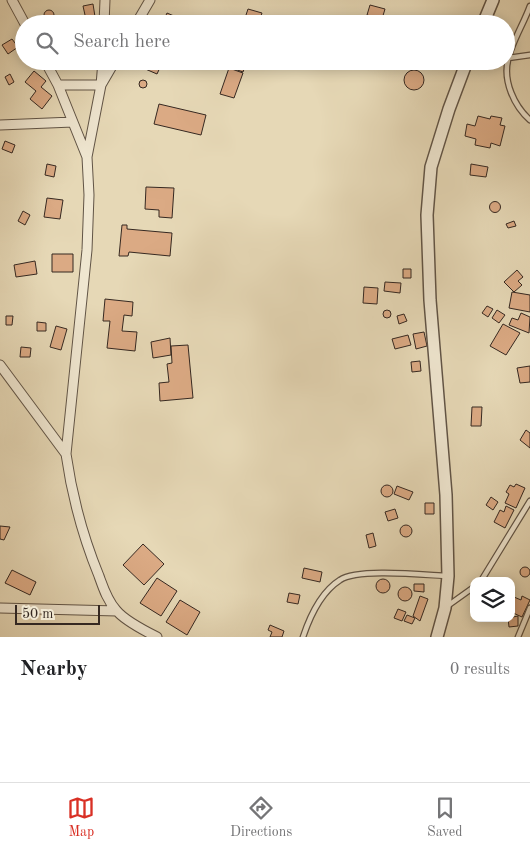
<!DOCTYPE html>
<style>
body{margin:0;font-family:"Old Standard TT",serif;background:#f6f6f6;color:#202124}
.controls{position:absolute;right:15px;bottom:15px;display:grid;overflow:hidden;border-radius:10px;box-shadow:0 2px 12px #0003}
.controls button{width:45px;height:45px;display:grid;place-items:center;padding:0;border:0;border-bottom:1px solid #e0e0e0;background:#fff;color:#202124;font:25px sans-serif}
.scale{position:absolute;left:15px;bottom:12px;width:85px;box-sizing:border-box;padding-left:5px;border:2px solid #352821;border-top:0;font-size:14px;line-height:18px;white-space:nowrap;color:#352821;-webkit-text-stroke:4px #efe6d0;paint-order:stroke}
.list{margin:0;padding:0;list-style:none}
h2{display:flex;justify-content:space-between;align-items:center;height:65px;margin:0;padding:0 20px;font-size:21px}
h2 small{font-size:16px;font-weight:400;color:#757577}
.icon{flex:none;width:28px;height:28px;fill:none;stroke:currentColor;stroke-width:2;stroke-linecap:round;stroke-linejoin:round}
.map{position:relative;flex:none;width:530px;height:637px;overflow:hidden}
.search{position:absolute;background:#fff;box-shadow:0 2px 12px #0003;left:15px;right:15px;top:15px;height:55px;display:flex;align-items:center;gap:12px;box-sizing:border-box;padding:0 18px;border-radius:28px;color:#757577;font-size:19px}
.sheet{height:145px;background:#fff}
nav{display:flex;justify-content:space-around;align-items:center;box-sizing:border-box;height:70px;border-top:1px solid #e0e0e0;background:#fff;font-size:14px;color:#757577}
nav a{display:grid;justify-items:center;gap:2px}
nav .on{color:#d93025}
.map>svg:first-child{display:block}
</style>
<div class="map">
<svg width="530" height="637" viewBox="0 0 530 637">
<rect width="100%" height="100%" fill="#e6d8b6"/>
<filter id="stains"><feTurbulence type="fractalNoise" baseFrequency=".004" numOctaves="4"/><feColorMatrix values="0 0 0 0 .2 0 0 0 0 .09 0 0 0 0 .02 0 0 0 .5 -.17"/></filter>
<radialGradient id="worn" r=".72"><stop offset=".6" stop-color="#630" stop-opacity="0"/><stop offset="1" stop-color="#630" stop-opacity=".3"/></radialGradient>
<!-- building -->
<path fill="#dbaa84" stroke="#352821" d="M93 4 96 23 87 24 83 6Z
M370 5 385 9 382 19 367 15Z
M248 9 262 13 258 24H243Z
M44 15a5 5 0 1 1 10 0a5 5 0 1 1-10 0Z
M167 13 181 19 179 24H162Z
M12 39 18 47 8 54 2 45Z
M146 61H163L157 74 143 68Z
M231 61H247L243 72 229 67Z
M229 68 243 73 234 98 220 94Z
M404 80a10 10 0 1 1 20 0a10 10 0 1 1-20 0Z
M34 71 46 81 41 87 52 96 42 109 30 99 36 91 25 82Z
M10 74 14 82 9 85 5 77Z
M139 84a4 4 0 1 1 8 0a4 4 0 1 1-8 0Z
M159 104 206 115 201 135 154 124Z
M478 116 490 119 491 116 502 118 500 125 505 126 500 146 491 143 490 148 475 145 476 139 465 136 467 124 475 126Z
M5 141 15 145 12 153 2 149Z
M47 164 56 166 54 177 45 175Z
M471 164 488 167 486 177 470 175Z
M146 187 174 188 172 218 159 217V210L145 209Z
M47 198 63 200 60 219 44 217Z
M489.5 207a5.5 5.5 0 1 1 11 0a5.5 5.5 0 1 1-11 0Z
M23 211 30 215 25 225 18 221Z
M514 221 516 226 508 228 506 224Z
M122 225H127V229L172 233 170 256 129 252 128 256H119Z
M52 254H73V272H52Z
M35 261 37 274 16 277 14 265Z
M403 269H411V278H403Z
M517 270 523 277 518 281 522 285 514 292 504 282Z
M385 282 401 283 400 293 384 291Z
M364 287 378 288 377 304 363 303Z
M512 292 530 295V312L509 308Z
M105 299 133 302 132 316 124 315 122 331 137 332 135 351 107 348 110 321H103Z
M487 306 493 309 488 317 482 313Z
M383 314a4 4 0 1 1 8 0a4 4 0 1 1-8 0Z
M497 310 505 315 499 323 492 318Z
M521 313 530 317 529 333 509 325 512 318 518 320Z
M404 314 407 321 399 324 397 316Z
M6 316H13L12 325H6Z
M37 322 46 323V331H37Z
M503 324 520 333 506 355 490 346Z
M56 326 67 329 61 350 50 347Z
M424 332 427 346 416 349 413 334Z
M408 335 411 345 395 349 392 339Z
M170 338 171 355 153 358 151 342Z
M188 345 193 398 160 401 159 383 169 382 167 364 172 363 171 346Z
M21 347 31 348 30 357H20Z
M420 361 421 371 412 372 411 362Z
M530 366V382L520 383 517 368Z
M472 407H482L481 426H471Z
M526 430 530 433V448L520 440Z
M516 484 525 488 516 508 505 503 509 494 506 492 510 485 514 487Z
M381 491a6 6 0 1 1 12 0a6 6 0 1 1-12 0Z
M397 486 413 492 409 500 394 494Z
M491 497 498 502 493 510 486 505Z
M425 503H434V514H425Z
M506 506 514 510 505 528 494 522 500 510 504 512Z
M395 509 398 518 388 521 385 512Z
M400 531a6 6 0 1 1 12 0a6 6 0 1 1-12 0Z
M0 526 10 527 4 540 0 539Z
M373 533 376 546 369 548 366 535Z
M143 544 164 564 144 585 123 565Z
M520 572a5 5 0 1 1 10 0a5 5 0 1 1-10 0Z
M304 568 322 572 320 582 302 578Z
M12 570 36 582 30 595 5 583Z
M157 578 177 591 161 616 140 603Z
M376 586a7 7 0 1 1 14 0a7 7 0 1 1-14 0Z
M414 584H424V592L414 591Z
M398 594a7 7 0 1 1 14 0a7 7 0 1 1-14 0Z
M289 593 300 595 298 604 287 602Z
M420 596 428 599 420 621 413 616Z
M522 596 530 600 522 617 511 612V602L514 597 521 600Z
M180 600 200 612 187 635 166 622Z
M398 609 406 612 402 621 394 618Z
M407 615 415 618 412 624 404 621Z
M518 616V626L509 627 508 618Z
M270 625 284 631 282 637H270L272 632 268 630Z"/>
<g fill="none" stroke-linecap="round" stroke-linejoin="round">
<!-- service casing -->
<g stroke="#615446" stroke-width="7">
<path id="service" d="M530 6C524 23 511 44 508 60 503 81 514 106 530 120
M508 58 530 55
M481 581 530 501
M446 607 474 587
M303 637C310 616 321 592 340 580 358 568 425 575 448 576
M518 637 530 608"/>
</g>
<!-- minor casing -->
<g stroke="#615446" stroke-width="11">
<path id="minor" d="M12 0 25 24
M104 24 105 0
M136 24 150 0
M45 61 58 85 87 157 89 195 87 250 66 454C72 496 83 537 99 576 103 587 107 600 116 610 124 620 145 631 157 637
M58 85H101L115 61
M0 125 73 122
M87 157 101 85 103 61
M0 365 66 454
M0 608 117 611"/>
</g>
<!-- tertiary casing -->
<g stroke="#615446" stroke-width="14">
<path id="tertiary" d="M483 24 493 0
M437 637 445 608 448 576 446 495 430 300 427 215 431 167 449 109 467 61"/>
</g>
<!-- service -->
<use href="#service" stroke="#efe6d0" stroke-width="4.5"/>
<!-- minor -->
<use href="#minor" stroke="#efe6d0" stroke-width="9"/>
<!-- tertiary -->
<use href="#tertiary" stroke="#efe6d0" stroke-width="11"/>
</g>
<rect width="100%" height="100%" filter="url(#stains)"/>
<rect width="100%" height="100%" fill="url(#worn)"/>
</svg>
<div class="controls">
<button><svg class="icon" aria-label="layers" viewBox="0 0 24 24"><path d="M12 4l9 5-9 5-9-5zM3 14l9 5 9-5"/></svg></button>
</div>
<div class="scale">50 m</div>
<div class="search"><svg class="icon" aria-label="search" viewBox="0 0 24 24"><circle cx="10" cy="10" r="6"/><path d="M15 15l6 6"/></svg>Search here</div>
</div>
<section class="sheet">
<h2>Nearby<small>0 results</small></h2>
<ul class="list">
</ul>
</section>
<nav>
<a class="on"><svg class="icon" aria-label="map" viewBox="0 0 24 24"><path d="M3 6l6-2 6 2 6-2v14l-6 2-6-2-6 2zM9 4v14M15 6v14"/></svg>Map</a>
<a><svg class="icon" aria-label="directions" viewBox="0 0 24 24"><path d="M12 3l9 9-9 9-9-9zM9 14v-3h6M13 9l2 2-2 2"/></svg>Directions</a>
<a><svg class="icon" aria-label="saved" viewBox="0 0 24 24"><path d="M7 4h10v16l-5-4-5 4z"/></svg>Saved</a>
</nav>
